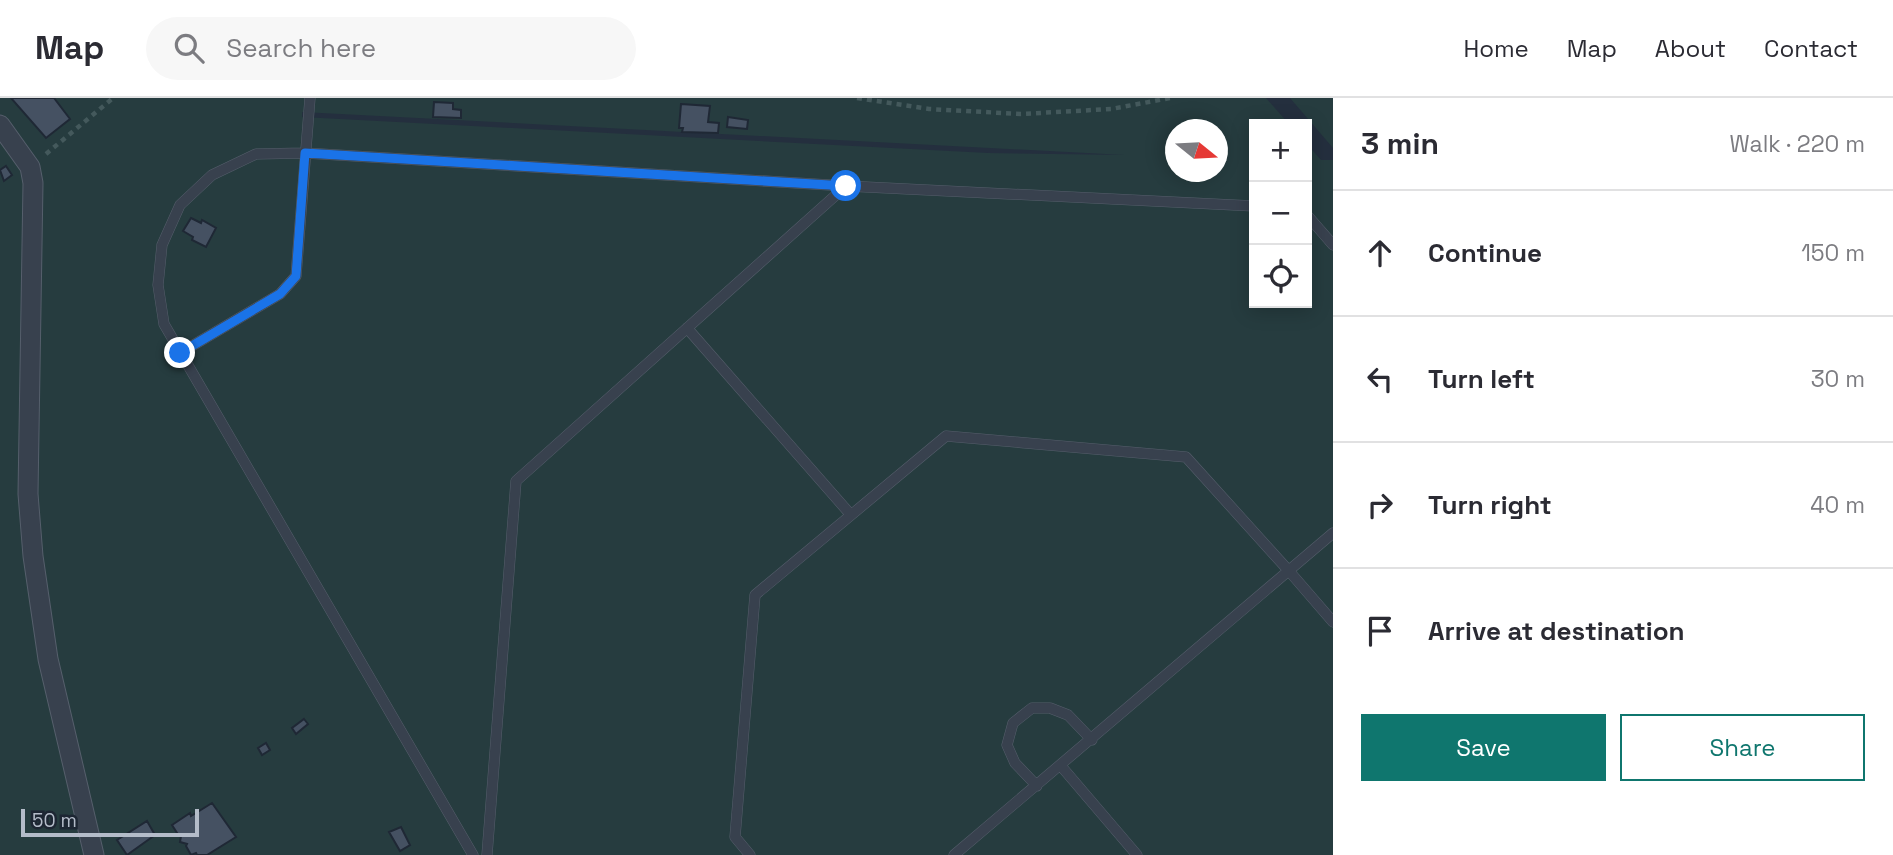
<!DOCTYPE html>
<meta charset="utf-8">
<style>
body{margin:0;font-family:"Space Grotesk",sans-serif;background:#f7f7f7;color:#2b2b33}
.controls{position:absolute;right:21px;top:21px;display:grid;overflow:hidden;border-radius:0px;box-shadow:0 4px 18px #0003}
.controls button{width:63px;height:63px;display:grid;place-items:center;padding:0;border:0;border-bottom:2px solid #e1e1e2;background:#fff;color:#2b2b33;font:35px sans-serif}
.compass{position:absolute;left:1165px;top:21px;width:63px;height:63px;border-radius:50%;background:#fff;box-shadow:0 4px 18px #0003;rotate:108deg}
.scale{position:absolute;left:21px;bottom:18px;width:178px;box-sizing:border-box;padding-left:7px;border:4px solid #b4bcc9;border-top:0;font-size:19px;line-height:24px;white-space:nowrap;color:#b4bcc9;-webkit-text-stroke:5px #1d2633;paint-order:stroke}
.stop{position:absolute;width:21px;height:21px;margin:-16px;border:5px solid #1a73e8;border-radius:50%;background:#fff}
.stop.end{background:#1a73e8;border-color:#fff;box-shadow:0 2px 7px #0008}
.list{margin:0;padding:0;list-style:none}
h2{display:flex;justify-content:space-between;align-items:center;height:91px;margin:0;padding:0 28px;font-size:30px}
h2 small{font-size:23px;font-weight:400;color:#7c7c81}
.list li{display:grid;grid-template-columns:46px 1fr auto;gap:21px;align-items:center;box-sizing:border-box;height:126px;padding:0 28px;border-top:2px solid #e1e1e2}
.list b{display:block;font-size:26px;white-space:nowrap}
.list em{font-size:23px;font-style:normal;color:#7c7c81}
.actions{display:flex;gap:14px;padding:21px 28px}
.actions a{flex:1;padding:16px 0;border:2px solid #0f766e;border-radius:0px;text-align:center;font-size:24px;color:#0f766e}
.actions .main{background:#0f766e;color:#fff}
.icon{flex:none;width:38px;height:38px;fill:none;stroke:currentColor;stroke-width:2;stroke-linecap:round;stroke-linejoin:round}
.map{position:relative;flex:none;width:1333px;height:757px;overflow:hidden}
header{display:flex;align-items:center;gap:42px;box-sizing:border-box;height:98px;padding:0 35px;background:#fff;border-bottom:2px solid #e1e1e2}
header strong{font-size:33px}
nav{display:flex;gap:38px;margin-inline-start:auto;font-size:24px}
.search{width:490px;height:63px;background:#f7f7f7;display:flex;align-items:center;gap:18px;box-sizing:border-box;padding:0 24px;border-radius:38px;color:#7c7c81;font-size:26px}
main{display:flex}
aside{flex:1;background:#fff}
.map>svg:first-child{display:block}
</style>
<header>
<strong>Map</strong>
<div class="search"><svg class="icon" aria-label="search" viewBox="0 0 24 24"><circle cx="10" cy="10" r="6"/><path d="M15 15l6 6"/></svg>Search here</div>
<nav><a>Home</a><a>Map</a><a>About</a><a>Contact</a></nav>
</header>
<main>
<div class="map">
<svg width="1333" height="757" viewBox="0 0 1333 757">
<rect width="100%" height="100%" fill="#242f3e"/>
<!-- green -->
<path fill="#263c3f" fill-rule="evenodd" d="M0 0H1266L1289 26H1254V205H1307V46L1321 62H1333V757H0ZM302 14 1125 57H1126L988 55 302 19ZM1176 32H1218V74H1176Z
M1290 0H1333V50Z"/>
<!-- building -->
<path fill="#455162" stroke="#1f2835" stroke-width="2" d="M11 0H54L70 21 46 40Z
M434 4 453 5V11L461 12V20L433 19Z
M681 6 710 8 708 24 719 25 718 35 682 34 683 30H679Z
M728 19 748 22 747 31 727 29Z
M6 68 12 77 4 83 0 72Z
M191 120 201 125 202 122 216 130 206 149 192 142 193 139 183 133Z
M304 621 308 626 296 636 292 630Z
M266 645 270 652 262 657 258 650Z
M212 705 236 739 207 757H197L196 755 191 757 186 748 187 746 180 744 181 738H179L172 727 190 715 191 718Z
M147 723 155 737 127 757 117 742Z
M401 729 410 747 400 753 389 734Z"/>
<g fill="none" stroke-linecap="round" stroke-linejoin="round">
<!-- lane casing -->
<g stroke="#565f6c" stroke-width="11">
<path id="lane" d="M1307 117 1333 147
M687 230 851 417
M180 255 280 196 296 178 310 0
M1061 668 1137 757
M1037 688 1015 665 1007 647 1013 625 1032 610H1050L1068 617 1092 642
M473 757 164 226 158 187 162 147 180 107 212 77 256 56 305 55 846 88
M487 757 516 383 846 88 1254 108
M750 757 735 739 755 497 946 338 1186 359 1289 473 1333 524
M954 757 1333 435"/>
</g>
<!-- street casing -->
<g stroke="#565f6c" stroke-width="21">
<path id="street" d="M0 27 30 69 33 85 28 396 33 458 48 561 94 757"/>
</g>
<!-- path -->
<path stroke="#44595c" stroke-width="4.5" stroke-dasharray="5 5" stroke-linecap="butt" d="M857 0 929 11 1021 16 1111 11 1170 0
M46 56 113 0"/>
<!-- lane -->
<use href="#lane" stroke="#38414e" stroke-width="10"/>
<!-- street -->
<use href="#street" stroke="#38414e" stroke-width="19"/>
</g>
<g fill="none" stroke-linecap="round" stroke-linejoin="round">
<!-- route -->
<path stroke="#1a73e8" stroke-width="9" d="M180 255 280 196 296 178 305 55 846 88"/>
</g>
</svg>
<div class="controls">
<button>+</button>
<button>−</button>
<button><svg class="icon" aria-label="locate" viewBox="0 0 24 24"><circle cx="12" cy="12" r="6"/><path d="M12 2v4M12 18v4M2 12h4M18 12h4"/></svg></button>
</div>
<svg class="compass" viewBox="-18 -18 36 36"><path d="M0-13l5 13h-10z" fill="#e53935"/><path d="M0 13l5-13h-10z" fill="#7c7c81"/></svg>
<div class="scale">50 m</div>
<div class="stop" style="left:846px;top:88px"></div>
<div class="stop end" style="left:180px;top:255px"></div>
</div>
<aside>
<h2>3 min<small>Walk · 220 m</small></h2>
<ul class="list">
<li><svg class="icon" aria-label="ahead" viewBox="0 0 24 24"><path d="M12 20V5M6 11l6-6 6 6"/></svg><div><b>Continue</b></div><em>150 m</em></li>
<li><svg class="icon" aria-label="left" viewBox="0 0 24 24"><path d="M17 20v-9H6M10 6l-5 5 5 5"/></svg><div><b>Turn left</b></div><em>30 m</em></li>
<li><svg class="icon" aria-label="right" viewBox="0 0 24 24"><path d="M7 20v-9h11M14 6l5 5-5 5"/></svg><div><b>Turn right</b></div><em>40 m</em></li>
<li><svg class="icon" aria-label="arrive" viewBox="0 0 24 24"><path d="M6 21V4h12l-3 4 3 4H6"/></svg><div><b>Arrive at destination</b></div></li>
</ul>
<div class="actions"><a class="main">Save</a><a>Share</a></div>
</aside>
</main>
